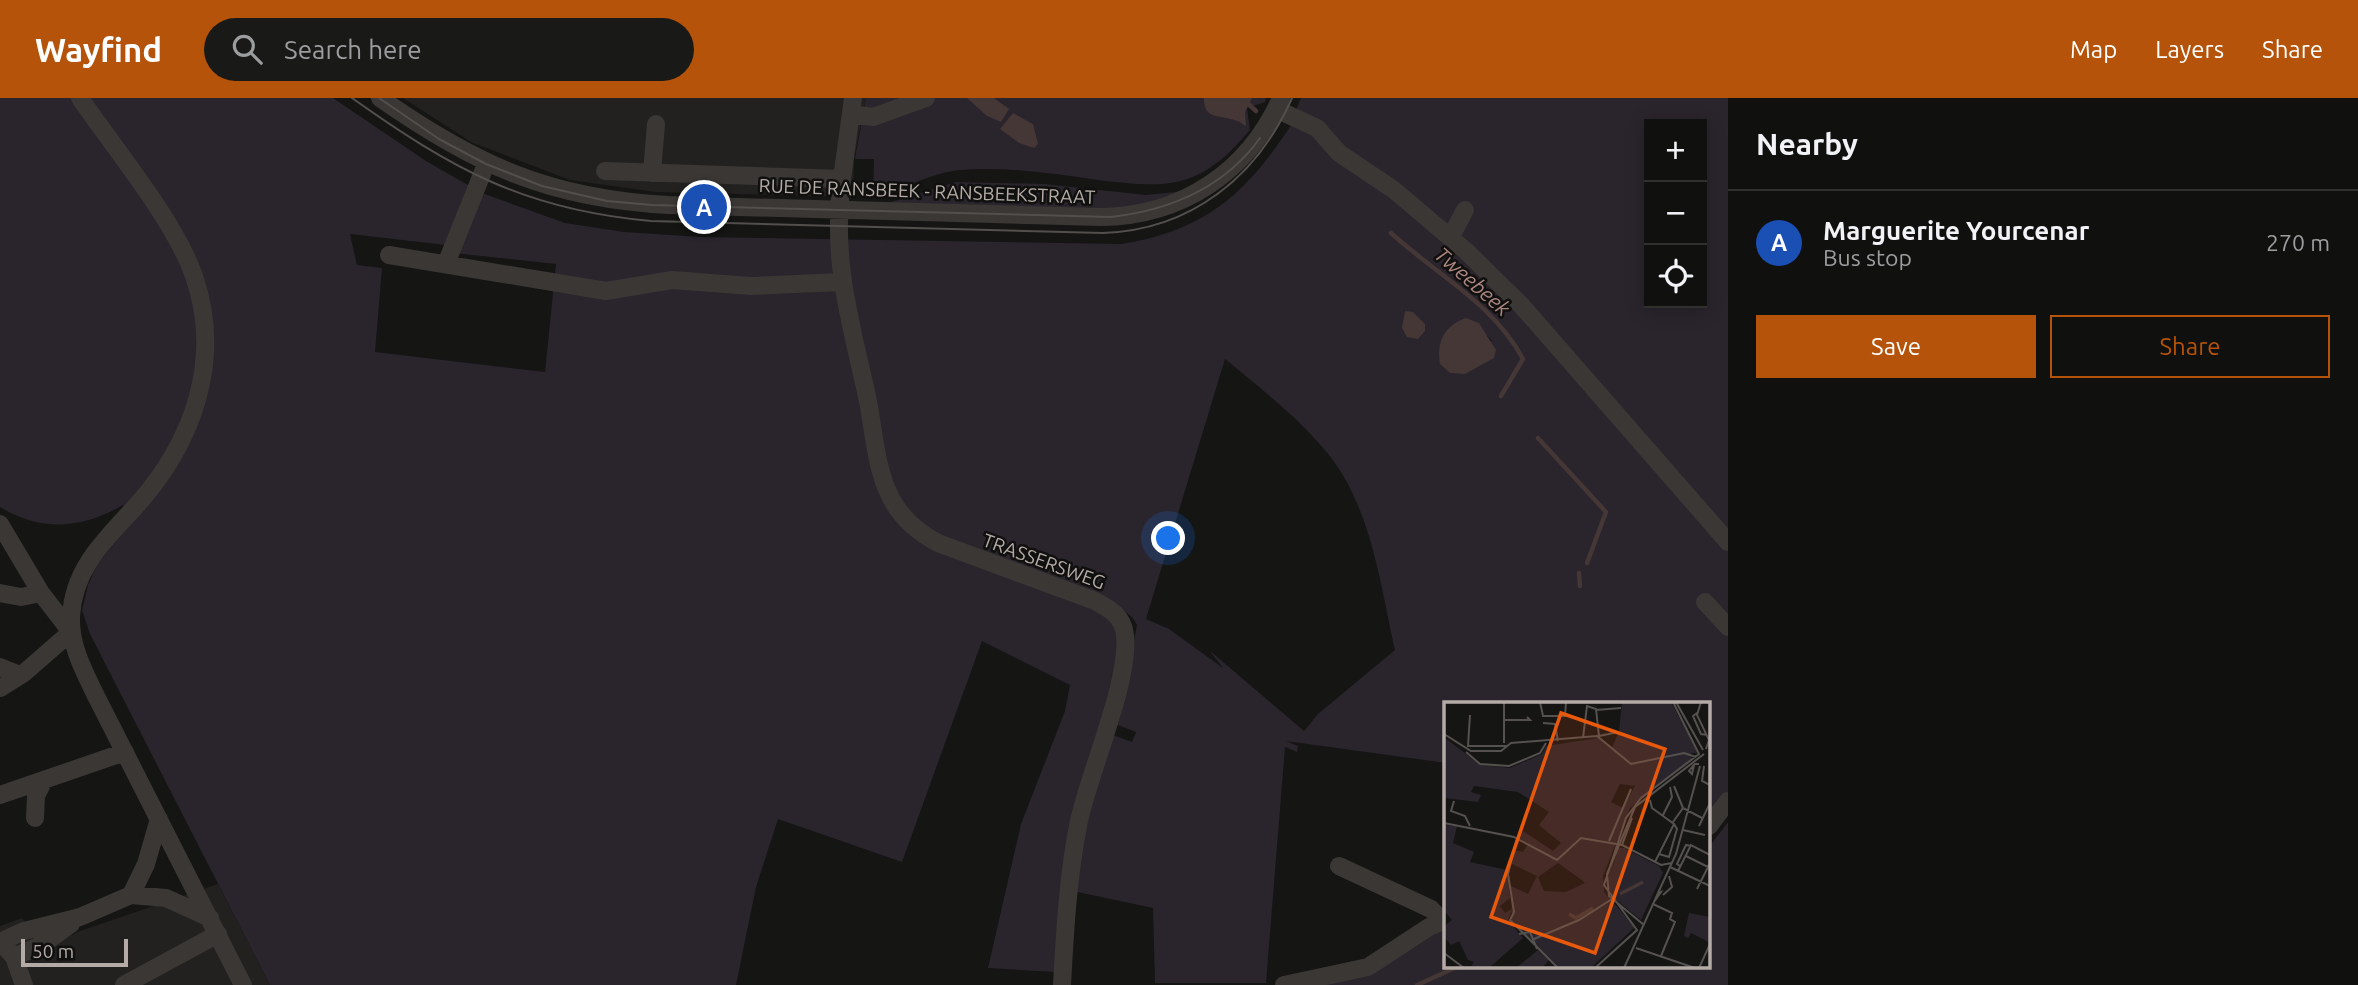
<!DOCTYPE html>
<meta charset="utf-8">
<style>
body{margin:0;font-family:Ubuntu,sans-serif;background:#191918;color:#f1f3f6}
.controls{position:absolute;right:21px;top:21px;display:grid;overflow:hidden;border-radius:0px;box-shadow:0 4px 18px #0003}
.controls button{width:63px;height:63px;display:grid;place-items:center;padding:0;border:0;border-bottom:2px solid #30302f;background:#10100f;color:#f1f3f6;font:35px sans-serif}
.scale{position:absolute;left:21px;bottom:18px;width:107px;box-sizing:border-box;padding-left:7px;border:4px solid #b4aba7;border-top:0;font-size:19px;line-height:24px;white-space:nowrap;color:#b4aba7;-webkit-text-stroke:5px #10100f;paint-order:stroke}
.you{position:absolute;left:1169px;top:441px;width:24px;height:24px;margin:-18px;border:5px solid #fff;border-radius:50%;background:#1a73e8;box-shadow:0 0 0 10px #1a73e833}
.badge{display:grid;place-items:center;width:46px;height:46px;border-radius:50%;background:#b45309;color:#fff;font-size:23px;font-weight:700}
.pin{position:absolute;translate:-50% -50%;border:4px solid #fff;box-shadow:0 2px 7px #0006}
.list{margin:0;padding:0;list-style:none}
h2{display:flex;justify-content:space-between;align-items:center;height:91px;margin:0;padding:0 28px;font-size:30px}
h2 small{font-size:23px;font-weight:400;color:#9c9d9e}
.list li{display:grid;grid-template-columns:46px 1fr auto;gap:21px;align-items:center;box-sizing:border-box;height:105px;padding:0 28px;border-top:2px solid #30302f}
.list b{display:block;font-size:26px;white-space:nowrap}
.list p{margin:0;font-size:23px;white-space:nowrap;color:#9c9d9e}
.list em{font-size:23px;font-style:normal;color:#9c9d9e}
.actions{display:flex;gap:14px;padding:21px 28px}
.actions a{flex:1;padding:16px 0;border:2px solid #b45309;border-radius:0px;text-align:center;font-size:24px;color:#b45309}
.actions .main{background:#b45309;color:#fff}
.icon{flex:none;width:38px;height:38px;fill:none;stroke:currentColor;stroke-width:2;stroke-linecap:round;stroke-linejoin:round}
.map{position:relative;flex:none;width:1728px;height:887px;overflow:hidden}
header{display:flex;align-items:center;gap:42px;box-sizing:border-box;height:98px;padding:0 35px;background:#b45309;color:#fff}
header strong{font-size:33px}
nav{display:flex;gap:38px;margin-inline-start:auto;font-size:24px}
.search{width:490px;height:63px;background:#191918;display:flex;align-items:center;gap:18px;box-sizing:border-box;padding:0 24px;border-radius:38px;color:#9c9d9e;font-size:26px}
main{display:flex}
aside{flex:1;background:#10100f}
.map>svg:first-child{display:block}
</style>
<header>
<strong>Wayfind</strong>
<div class="search"><svg class="icon" aria-label="search" viewBox="0 0 24 24"><circle cx="10" cy="10" r="6"/><path d="M15 15l6 6"/></svg>Search here</div>
<nav><a>Map</a><a>Layers</a><a>Share</a></nav>
</header>
<main>
<div class="map">
<svg width="1728" height="887" viewBox="0 0 1728 887">
<rect width="100%" height="100%" fill="#151514"/>
<!-- built -->
<path fill="#222120" d="M403 0H866L854 61 853 99 656 94 570 82 471 44Z
M218 786 270 887H0V828L22 820 46 850 80 833Z"/>
<!-- green -->
<path fill="#2a242c" fill-rule="evenodd" d="M0 0H333L426 63 482 95 565 125 624 134 701 139 1122 146C1209 131 1247 94 1294 23L1293 19 1301 0H1728V694L1709 719V605H1446V665L1286 643 1298 648 1297 654 1285 649 1266 885H1155L1153 810 1073 793 1055 874 988 870 1021 726 1065 613 1070 587 982 543 902 764 778 721 756 789 736 887H270L90 536 82 512 88 487 97 467 134 421 123 407C82 431 41 434 0 409ZM1649 26H1702V205H1649ZM350 136 446 147 444 154 556 166 545 274 375 254 382 170 357 167ZM1480 230 1492 243 1439 260 1441 244ZM1225 261C1259 289 1295 317 1324 351 1371 405 1380 486 1395 552L1318 616 1304 633 1209 552 1223 570 1169 531 1146 521ZM1091 505C1109 508 1129 509 1137 527L1118 627 1136 634 1132 644 1107 635 1120 552 1113 525Z
M866 0H1266L1265 4 1247 10 1250 32C1200 91 1171 91 1098 82 1054 76 1005 68 960 72 930 75 902 92 873 100L874 61H855Z
M1209 83 1131 113 875 109 956 84 1044 86 1146 97 1176 94Z
M1728 724V887H1326L1446 830V868H1709V749Z"/>
<!-- water -->
<path fill="#443735" d="M967 0H994L1009 11 1001 24 987 18Z
M1204 0H1252L1245 14 1246 28C1243 27 1241 24 1237 23 1223 17 1203 23 1204 0Z
M1013 15 1033 26 1038 46 1034 50 1019 45 1000 31Z
M1405 213 1413 214 1425 226V233L1418 241 1407 239 1402 230Z
M1466 220 1479 225 1496 252 1494 260 1465 276 1450 275 1440 266C1436 244 1445 227 1466 220Z"/>
<g fill="none" stroke-linecap="round" stroke-linejoin="round">
<!-- stream -->
<path stroke="#443735" stroke-width="4.5" d="M1242 0 1256 13
M1391 135C1437 177 1493 205 1523 261L1501 298
M1538 340 1606 414 1587 465
M1579 475 1580 488
M1417 887 1459 868"/>
<!-- minor -->
<path stroke="#3a3735" stroke-width="18" d="M80 0C114 50 175 123 194 178 223 262 193 344 137 407 106 441 73 470 71 519 70 548 84 573 96 598L243 887
M380 0C476 67 550 101 669 107L1101 119C1182 118 1248 74 1281 0
M1276 11 1317 30 1339 55 1394 92 1466 153 1521 207 1728 444
M851 16 873 19 926 0
M605 73 842 81 853 0
M652 75 656 26
M842 81C831 164 851 224 868 303 874 335 876 373 892 402 903 422 919 435 938 445L1095 503C1110 511 1123 518 1125 537 1130 583 1090 672 1079 723 1068 776 1065 832 1062 887
M1450 140 1465 112
M389 157 606 193 672 182 751 188 841 184
M446 166 486 66
M0 426 41 495 71 534 24 575 0 590
M0 495 21 499 41 495
M1705 504 1728 529
M0 569 20 577
M0 697 125 654
M35 720 36 698 44 682
M159 721 146 766 131 797 166 800 210 820
M1709 728 1728 703
M1339 768 1431 811 1443 823
M0 844 24 833 80 819 131 797
M6 850 14 859 24 887
M14 859 43 846 71 826
M124 887 218 836
M1284 887 1368 869 1429 829 1446 822"/>
<!-- tram -->
<path stroke="#524f4c" stroke-width="2" d="M352 0C452 71 525 112 651 123L1103 135C1191 132 1257 79 1292 0
M379 0 439 41 486 66 542 88 607 103 652 107 1111 119C1171 112 1224 90 1260 40"/>
</g>
<g text-anchor="middle" dominant-baseline="central" stroke-width="5" stroke-linejoin="round" paint-order="stroke">
<!-- street labels -->
<g font-size="19" fill="#b4aba7" stroke="#10100f">
<text transform="translate(927 93) rotate(2)">RUE DE RANSBEEK - RANSBEEKSTRAAT</text>
<text transform="translate(1044 463) rotate(20)">TRASSERSWEG</text>
</g>
<!-- water labels -->
<g font-size="21" font-style="italic" fill="#ac8681" stroke="#10100f">
<text transform="translate(1473 183) rotate(41)">Tweebeek</text>
</g>
</g>
<!-- overview -->
<g transform="translate(1444 604)">
<rect width="266" height="266" fill="#151514"/>
<path d="M178 0H227L254 51H247V59L186 106 159 174 160 190 191 225 147 266H116L68 220 67 184 84 192 93 174 66 161 70 148 79 150 84 142 76 136 79 129 109 149 117 141 95 123 105 110 74 90 30 84 27 90 37 93 34 100 0 96V35L36 63 66 66 98 52 102 44 154 36 168 46 175 29ZM176 82 191 84 179 106 167 100ZM114 161 139 179 141 181 122 190 100 189 94 175ZM0 123 13 124 9 141 30 150 26 160 63 168 66 196 56 204 61 211 69 206 64 218 79 236 45 266H26L30 260 24 258 15 239 7 243 0 235V224L8 218 0 209ZM173 146 166 176 174 146H180L215 164 219 171 197 218 170 196 162 181ZM245 211 266 215 265 240 247 231 244 236 240 234ZM94 248 105 258 98 266H72Z" fill="#2a242c" fill-rule="evenodd"/>
<path fill="none" stroke="#443735" stroke-width="3.5" d="M176 192 199 180M125 212 132 216 149 206"/>
<path fill="none" stroke="#55514f" stroke-width="2" d="M96 0 99 14H121L122 0M232 0 259 48M257 0 253 13 265 38 262 47M152 8 177 6M253 11 249 14 257 32 263 33M26 13 24 44H63M60 18H86L83 15M99 21 111 22 114 39M0 32 27 49H57L67 41 153 34 187 62 240 51 252 55M139 36 143 4 152 7 155 34 174 30M60 41V0M22 50 36 62 65 64 96 51 102 41M250 63 248 72 245 69 249 64 251 62H255M260 64 258 79 266 83M230 84 239 106M206 98 208 106 230 122 211 160M10 99 7 109 21 114 26 124M219 113 228 95 226 85M188 116 178 143 217 163 228 161M229 120 239 106 258 116M0 121 70 135 113 158 137 136 178 143M255 124 266 101M239 128 261 133M73 136 64 172 70 210 66 218 114 266M165 139 187 87M215 152 225 155 233 127 230 122M242 154 264 165M236 164 233 162 242 143 247 144M226 165 266 184M234 169 247 143 266 153M253 187 266 161M214 191 232 152 256 64M219 193 228 185 225 174M209 202 228 211 226 217 231 220 217 254M200 223 165 194 163 172 191 105 260 52M75 232 86 230 93 247M90 237 135 218 168 197M192 246 251 266M0 251 20 266M151 266 193 228 160 183 182 116 197 96 255 52 229 0M180 266 214 191 217 190 210 200M255 266 266 242"/>
<path fill="#e8590c" fill-opacity="0.15" stroke="#e8590c" stroke-width="3.5" d="M117 11 221 47 151 251 47 215Z"/>
<rect width="266" height="266" fill="none" stroke="#b4aba7" stroke-width="3.5"/>
</g>
</svg>
<div class="controls">
<button>+</button>
<button>−</button>
<button><svg class="icon" aria-label="locate" viewBox="0 0 24 24"><circle cx="12" cy="12" r="6"/><path d="M12 2v4M12 18v4M2 12h4M18 12h4"/></svg></button>
</div>
<div class="scale">50 m</div>
<div class="you"></div>
<div class="pin badge" style="left:704px;top:109px;background:#1a4fb4">A</div>
</div>
<aside>
<h2>Nearby<small></small></h2>
<ul class="list">
<li><span class="badge" style="background:#1a4fb4">A</span><div><b>Marguerite Yourcenar</b><p>Bus stop</p></div><em>270 m</em></li>
</ul>
<div class="actions"><a class="main">Save</a><a>Share</a></div>
</aside>
</main>
